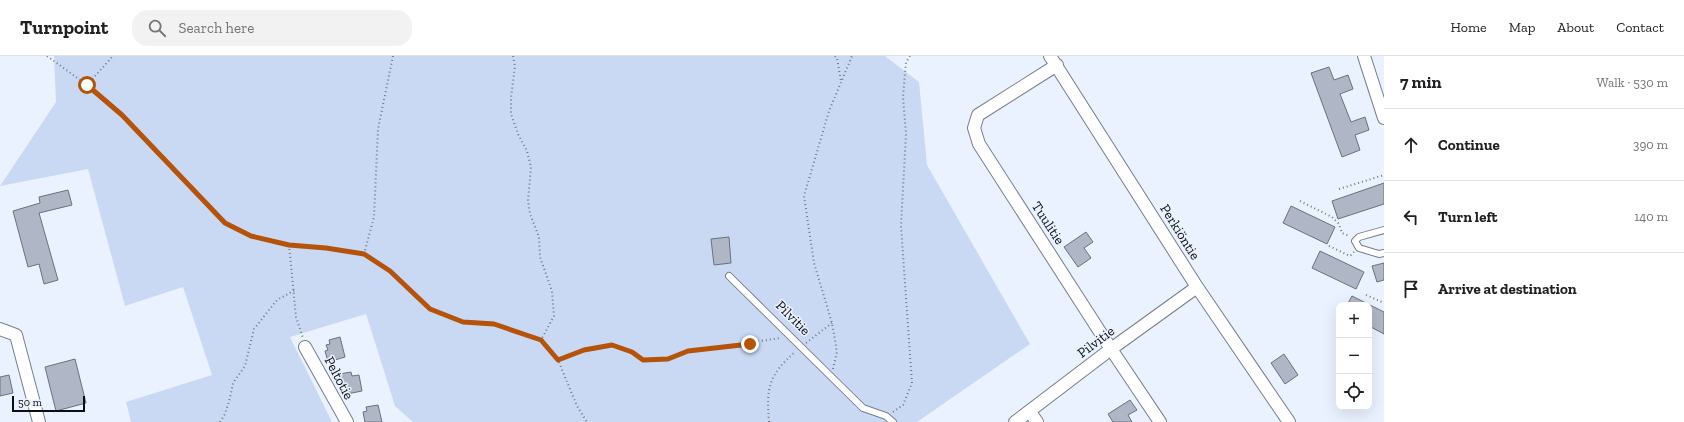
<!DOCTYPE html>
<meta charset="utf-8">
<style>
body{margin:0;font-family:"Zilla Slab",serif;background:#f2f2f2;color:#202124}
.controls{position:absolute;right:12px;bottom:12px;display:grid;overflow:hidden;border-radius:8px;box-shadow:0 4px 16px #0002}
.controls button{width:36px;height:36px;display:grid;place-items:center;padding:0;border:0;border-bottom:1px solid #e0e0e0;background:#fff;color:#202124;font:20px sans-serif}
.scale{position:absolute;left:12px;bottom:10px;width:73px;box-sizing:border-box;padding-left:4px;border:2px solid #0b0e13;border-top:0;font-size:11px;line-height:14px;white-space:nowrap;color:#0b0e13;-webkit-text-stroke:3px #ebf2ff;paint-order:stroke}
.stop{position:absolute;width:12px;height:12px;margin:-9px;border:3px solid #b45309;border-radius:50%;background:#fff}
.stop.end{background:#b45309;border-color:#fff;box-shadow:0 1px 4px #0008}
.list{margin:0;padding:0;list-style:none}
h2{display:flex;justify-content:space-between;align-items:center;height:52px;margin:0;padding:0 16px;font-size:17px}
h2 small{font-size:13px;font-weight:400;color:#757577}
.list li{display:grid;grid-template-columns:26px 1fr auto;gap:12px;align-items:center;box-sizing:border-box;height:72px;padding:0 16px;border-top:1px solid #e0e0e0}
.list b{display:block;font-size:15px;white-space:nowrap}
.list em{font-size:13px;font-style:normal;color:#757577}
.icon{flex:none;width:22px;height:22px;fill:none;stroke:currentColor;stroke-width:2;stroke-linecap:round;stroke-linejoin:round}
.map{position:relative;flex:none;width:1384px;height:366px;overflow:hidden}
header{display:flex;align-items:center;gap:24px;box-sizing:border-box;height:56px;padding:0 20px;background:#fff;border-bottom:1px solid #e0e0e0}
header strong{font-size:19px}
nav{display:flex;gap:22px;margin-inline-start:auto;font-size:14px}
.search{width:280px;height:36px;background:#f2f2f2;display:flex;align-items:center;gap:10px;box-sizing:border-box;padding:0 14px;border-radius:16px;color:#757577;font-size:15px}
main{display:flex}
aside{flex:1;background:#fff}
.map>svg:first-child{display:block}
</style>
<header>
<strong>Turnpoint</strong>
<div class="search"><svg class="icon" aria-label="search" viewBox="0 0 24 24"><circle cx="10" cy="10" r="6"/><path d="M15 15l6 6"/></svg>Search here</div>
<nav><a>Home</a><a>Map</a><a>About</a><a>Contact</a></nav>
</header>
<main>
<div class="map">
<svg width="1384" height="366" viewBox="0 0 1384 366">
<rect width="100%" height="100%" fill="#ebf2ff"/>
<!-- green -->
<path fill="#cad9f3" d="M54 0H885L919 26 927 109 1030 288 917 366H413L395 350 366 258 290 281 332 366H131L126 346 212 319 183 231 125 250 88 113 0 130 56 46Z"/>
<!-- building -->
<path fill="#afb7c7" stroke="#69717e" d="M1329 11 1334 24 1348 19 1353 33 1340 38 1351 66 1365 61 1369 74 1355 79 1360 94 1342 101 1311 17Z
M1384 127V148L1338 163 1332 145Z
M68 134 72 149 39 157 58 224 44 228 39 208 28 211 13 155 40 147 39 141Z
M1291 150 1335 171 1327 188 1283 167Z
M1086 176 1093 186 1084 192 1091 202 1078 211 1064 191Z
M729 181 731 207 714 209 711 183Z
M1320 195 1364 216 1356 233 1312 212Z
M1384 207V224L1377 226 1372 210Z
M1352 240 1384 256V278L1369 270V249H1347Z
M340 281 345 301 328 306 325 295 328 294 326 289 330 288 329 284Z
M1284 298 1298 319 1285 328 1271 307Z
M75 303 86 347 56 355 45 311Z
M351 316 352 320 359 319 362 335 347 338 345 328 341 329 339 318Z
M9 319 13 337 0 340V321Z
M1130 344 1137 354 1128 359 1132 366H1113L1108 358Z
M378 349 382 366H365L363 356 367 355 366 351Z"/>
<g fill="none" stroke-linecap="round" stroke-linejoin="round">
<!-- service casing -->
<g stroke="#767e8c" stroke-width="8">
<path id="service" d="M1384 174 1359 181 1355 185 1359 192 1379 198 1384 197
M729 220 863 352 886 360 893 366"/>
</g>
<!-- minor casing -->
<g stroke="#767e8c" stroke-width="14">
<path id="minor" d="M1050 0 1197 231 1289 366
M1364 0 1384 62
M1057 9 978 59 974 72 979 88 1111 293 1160 366
M0 273 16 279 39 366
M305 291 347 366
M1030 356 1037 366
M1015 366 1111 293 1197 231"/>
</g>
<!-- path -->
<path stroke="#737880" stroke-width="2" stroke-dasharray="1 3" stroke-linecap="butt" d="M47 0 87 29 122 59 225 167 251 180 289 189 326 191 364 198 390 215 430 253 463 266 494 267 541 284 558 304 577 350 587 366
M513 0 515 10 511 42V58L518 78 527 95 531 111 528 144 530 158 539 181 540 201 552 235 554 260 541 284
M835 0 837 2 841 25
M87 29 113 0
M1339 133 1384 119
M1300 145 1332 161 1339 168 1342 177 1349 180
M289 189 296 261 303 282
M1329 190 1350 200 1354 196
M364 198 374 161 378 73 393 0
M1366 239 1384 247
M806 287 832 267
M558 304 584 294 612 289 632 297 643 304 668 303 689 295 781 282
M833 313 837 296 832 267 814 207 804 140 829 55 852 0
M893 356 903 349 912 327 901 170 906 78 903 41 906 6 910 0
M220 366 225 358 230 342 233 327 245 310 254 273 277 244 295 234
M769 366C766 331 769 319 795 296"/>
<!-- service -->
<use href="#service" stroke="#fff" stroke-width="6"/>
<!-- minor -->
<use href="#minor" stroke="#fff" stroke-width="12"/>
</g>
<g fill="none" stroke-linecap="round" stroke-linejoin="round">
<!-- route -->
<path stroke="#b45309" stroke-width="5" d="M87 29 122 59 225 167 251 180 289 189 326 192 364 198 390 215 430 253 463 266 494 268 541 284 558 304 584 294 612 289 632 296 643 304 668 303 688 295 750 288"/>
</g>
<g text-anchor="middle" dominant-baseline="central" stroke-width="3" stroke-linejoin="round" paint-order="stroke">
<!-- street labels -->
<g font-size="14" fill="#0b0e13" stroke="#ebf2ff">
<text transform="translate(1048 167) rotate(57)">Tuulitie</text>
<text transform="translate(1180 176) rotate(58)">Perkiöntie</text>
<text transform="translate(793 262) rotate(45)">Pilvitie</text>
<text transform="translate(1096 286) rotate(-37)">Pilvitie</text>
<text transform="translate(339 322) rotate(62)">Peltotie</text>
</g>
</g>
</svg>
<div class="controls">
<button>+</button>
<button>−</button>
<button><svg class="icon" aria-label="locate" viewBox="0 0 24 24"><circle cx="12" cy="12" r="6"/><path d="M12 2v4M12 18v4M2 12h4M18 12h4"/></svg></button>
</div>
<div class="scale">50 m</div>
<div class="stop" style="left:87px;top:29px"></div>
<div class="stop end" style="left:750px;top:288px"></div>
</div>
<aside>
<h2>7 min<small>Walk · 530 m</small></h2>
<ul class="list">
<li><svg class="icon" aria-label="ahead" viewBox="0 0 24 24"><path d="M12 20V5M6 11l6-6 6 6"/></svg><div><b>Continue</b></div><em>390 m</em></li>
<li><svg class="icon" aria-label="left" viewBox="0 0 24 24"><path d="M17 20v-9H6M10 6l-5 5 5 5"/></svg><div><b>Turn left</b></div><em>140 m</em></li>
<li><svg class="icon" aria-label="arrive" viewBox="0 0 24 24"><path d="M6 21V4h12l-3 4 3 4H6"/></svg><div><b>Arrive at destination</b></div></li>
</ul>
</aside>
</main>
